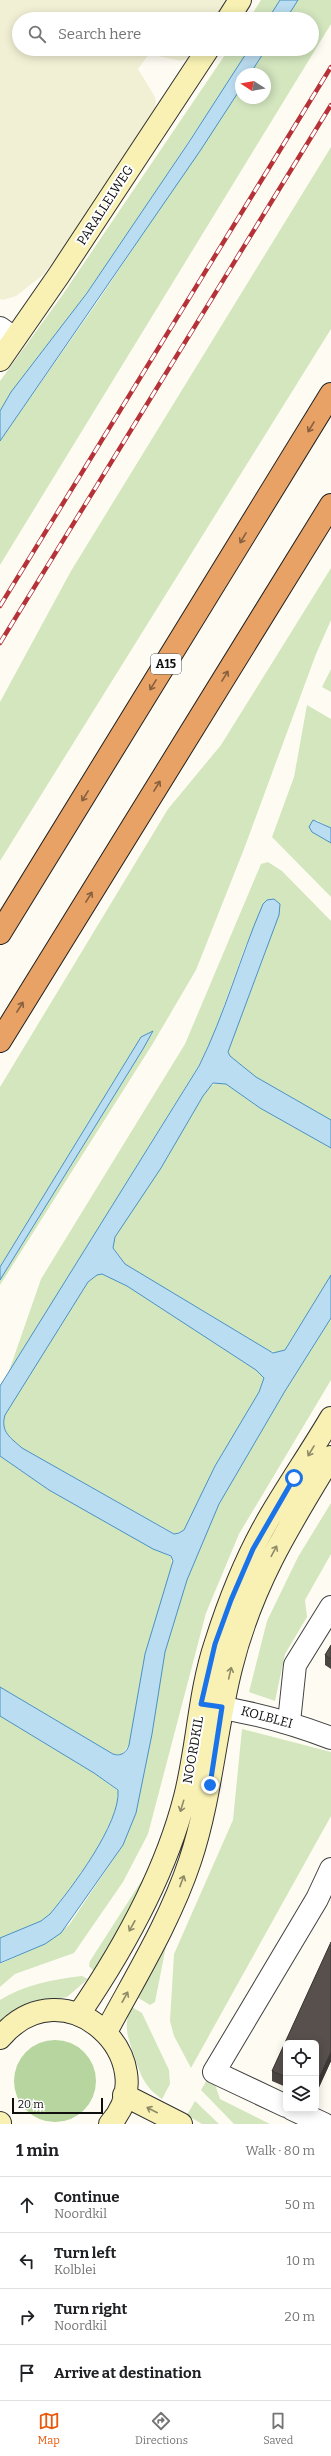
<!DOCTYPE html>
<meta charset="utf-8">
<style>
body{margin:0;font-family:Bitter,serif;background:#f6f6f6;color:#202124}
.controls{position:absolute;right:12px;bottom:12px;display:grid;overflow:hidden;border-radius:6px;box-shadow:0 2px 10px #0003}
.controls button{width:36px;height:36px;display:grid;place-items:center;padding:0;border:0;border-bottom:1px solid #e0e0e0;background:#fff;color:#202124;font:20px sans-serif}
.compass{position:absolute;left:235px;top:68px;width:36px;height:36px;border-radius:50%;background:#fff;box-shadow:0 2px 10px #0003;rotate:281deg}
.scale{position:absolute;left:12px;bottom:10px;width:91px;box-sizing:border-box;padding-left:4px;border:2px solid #0f0f0f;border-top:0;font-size:11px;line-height:14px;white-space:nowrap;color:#0f0f0f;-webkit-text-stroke:3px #fff;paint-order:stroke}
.stop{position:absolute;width:12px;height:12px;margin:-9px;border:3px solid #1a73e8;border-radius:50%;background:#fff}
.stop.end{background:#1a73e8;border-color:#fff;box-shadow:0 1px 4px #0008}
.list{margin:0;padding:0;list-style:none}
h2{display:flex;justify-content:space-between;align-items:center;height:52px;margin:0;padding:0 16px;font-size:17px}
h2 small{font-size:13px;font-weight:400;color:#757577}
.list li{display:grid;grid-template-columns:26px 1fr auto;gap:12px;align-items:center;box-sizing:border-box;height:56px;padding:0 16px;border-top:1px solid #e0e0e0}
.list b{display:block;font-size:15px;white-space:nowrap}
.list p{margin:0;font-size:13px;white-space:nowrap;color:#757577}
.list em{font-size:13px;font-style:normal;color:#757577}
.icon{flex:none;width:22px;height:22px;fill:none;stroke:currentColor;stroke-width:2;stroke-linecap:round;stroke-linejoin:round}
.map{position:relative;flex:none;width:331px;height:2124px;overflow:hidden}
.search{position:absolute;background:#fff;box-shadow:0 2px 10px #0003;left:12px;right:12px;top:12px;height:44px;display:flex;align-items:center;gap:10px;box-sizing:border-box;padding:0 14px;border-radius:22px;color:#757577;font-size:15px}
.sheet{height:276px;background:#fff}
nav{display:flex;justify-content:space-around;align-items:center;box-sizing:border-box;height:56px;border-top:1px solid #e0e0e0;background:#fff;font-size:11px;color:#757577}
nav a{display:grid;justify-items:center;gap:2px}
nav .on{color:#ea580c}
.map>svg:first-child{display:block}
</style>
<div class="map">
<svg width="331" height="2124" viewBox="0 0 331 2124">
<rect width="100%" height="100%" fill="#fefcf2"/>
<!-- farmland -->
<path fill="#f2f0d4" d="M0 0H228L216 19H19V49H197L191 57 181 61 149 54 138 69 155 97 156 102 154 111 60 253 43 275 16 296 3 300 0 299Z"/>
<!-- green -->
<path fill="#d3e6be" d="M261 0H280L268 19H249Z
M298 0H331V24L0 565V441L98 301 241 88V98H265V74H250L266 49H312V19H286Z
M229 49H249C196 131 143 211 88 291 59 332 26 368 0 411V381L61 297Z
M331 147V329L0 861V702L71 571Z
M331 568V620L316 654 244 849 196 970 152 1045 0 1285V1280L153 1032 141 1037 0 1267V1087L168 809 221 745Z
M331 669V692L322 687Z
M307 705 331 719V828L316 820 312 832 331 843V897L272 837 294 777Z
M268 862 282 871 331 921V1120L256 1077 230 1056 228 1052 266 951 280 904 274 899 267 900 245 947 214 1034 199 1065 8 1374 41 1279 185 1044 261 864Z
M218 1082 226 1084 260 1108 331 1148V1275L285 1350 279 1353 270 1351 125 1264 113 1247 115 1237 161 1168 203 1096 209 1087Z
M102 1274 127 1286 256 1370 264 1378 259 1392 215 1466 184 1530 175 1534 22 1448C11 1438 0 1432 5 1415L88 1282 97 1275Z
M331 1318V1380L239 1534 206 1613 148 1834 123 1882 74 1953 15 1974 0 1987V1964L45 1944 69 1925 123 1845 136 1813 152 1734 165 1652 187 1580 219 1504 285 1391Z
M0 1456 49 1490 171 1557 172 1566 145 1654 129 1745 122 1754H113L0 1687Z
M331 1503V1554L305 1600 307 1617 285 1654 275 1701 249 1692 267 1621 298 1557Z
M0 1716 94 1773 118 1791C120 1824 71 1888 50 1914L41 1921 0 1938Z
M242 1729 331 1752V1816L191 2068 174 2036 170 2021 174 1954 233 1820Z
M155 1860 117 1938 94 1971 89 1966 90 1961Z
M168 1936 155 2002 150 2005 137 1997Z
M82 1976 88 1979 67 1997 27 2004 0 2021V2000C24 1985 54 1979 82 1976Z
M132 2007 142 2013 169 2070 170 2084 162 2099C143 2086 140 2073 133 2052 127 2035 123 2024 132 2007Z
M211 2073 220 2099 270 2124H234L201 2090Z
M195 2101 219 2124H202L187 2115Z"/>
<!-- forest -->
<path fill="#b7d59e" d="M14 2081a41 41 0 1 1 82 0a41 41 0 1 1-82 0Z"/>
<!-- water -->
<path fill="#bbddf1" stroke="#4891c2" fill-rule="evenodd" d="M280 0H298L286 19H268Z
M249 49H266L250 74H241V88L200 151 0 441V411L11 392 87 293 189 142Z
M313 820 331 828V843L312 832 309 827Z
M274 899 280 904 279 915 228 1052 230 1056 256 1077 331 1120V1148L260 1108 226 1084 213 1083 203 1096 161 1168 115 1237 113 1248 125 1264 273 1353 285 1350 331 1275V1318L285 1391 219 1504 187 1580 165 1652 152 1734 136 1813 123 1845 61 1933 45 1944 0 1963V1938L41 1921 50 1914C71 1889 121 1823 118 1790L94 1773 0 1716V1687L113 1754C121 1757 127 1752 129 1745L145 1654 173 1561 171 1556 153 1549 49 1490 0 1456V1386L199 1066C225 1014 240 957 263 904L267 900ZM102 1274 127 1286 256 1370 264 1378 259 1392 215 1466 184 1530 179 1533 174 1534 22 1448C11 1438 0 1432 5 1415L88 1282 97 1275Z
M153 1031 143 1049 0 1280V1267L141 1037Z"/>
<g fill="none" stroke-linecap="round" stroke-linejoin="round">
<!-- street casing -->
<g stroke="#424242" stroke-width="24">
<path id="street" d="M0 328 14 338
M204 1705C249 1711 289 1722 331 1738
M289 1722 295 1665 331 1607
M286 2106 214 2072 317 1899 331 1869
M292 2109 324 2124"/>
</g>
<!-- secondary casing -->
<g stroke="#313131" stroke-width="24">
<path id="secondary" d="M228 19 240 0
M0 360 59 275 208 49
M79 2014C124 1948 165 1875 185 1797 198 1746 199 1692 216 1642 230 1598 248 1553 272 1513 291 1481 312 1450 331 1418
M106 2032C136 1976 170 1921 190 1861 211 1798 215 1732 231 1668 251 1587 288 1527 331 1457
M0 2038C65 1961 167 2061 110 2124
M124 2095 181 2124
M0 2123V2124"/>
</g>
<!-- highway casing -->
<g stroke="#202020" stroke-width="24">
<path id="highway" d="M0 933 331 394
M0 1041 331 505"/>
</g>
<!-- street -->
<use href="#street" stroke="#fff" stroke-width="22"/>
<!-- secondary -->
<use href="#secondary" stroke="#f8f1b3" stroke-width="22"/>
<!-- highway -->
<use href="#highway" stroke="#e8a266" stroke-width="22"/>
<!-- rail casing -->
<g stroke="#b43238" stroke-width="4.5">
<path id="rail" d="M0 606 331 67
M0 643 331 105"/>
</g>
<!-- rail -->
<use href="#rail" stroke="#fff" stroke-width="3" stroke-dasharray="9" stroke-linecap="butt"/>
</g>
<!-- wall -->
<path fill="#4b4541" d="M331 1645V1669L325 1665V1655Z
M331 1942V2061L316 2094 286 2043V2087L272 2081V2071Z"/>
<!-- shaded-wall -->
<path fill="#3d3835" d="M331 2052V2061L316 2094V2085Z"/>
<!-- building -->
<path fill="#57504c" stroke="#3d3835" d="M331 1645V1659L325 1655Z
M331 1942V2052L316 2085V2043H286V2077L272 2071Z"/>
<!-- one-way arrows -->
<defs><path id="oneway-shaft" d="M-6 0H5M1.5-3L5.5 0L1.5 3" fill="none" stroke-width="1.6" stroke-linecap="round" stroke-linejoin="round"/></defs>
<g stroke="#86603f">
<use href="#oneway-shaft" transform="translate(311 427) rotate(121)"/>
<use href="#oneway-shaft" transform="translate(243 538) rotate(121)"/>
<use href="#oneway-shaft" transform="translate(225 676) rotate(-58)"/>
<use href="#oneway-shaft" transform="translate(153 685) rotate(122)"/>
<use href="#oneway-shaft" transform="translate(157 786) rotate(-58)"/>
<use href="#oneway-shaft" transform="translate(85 796) rotate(122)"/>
<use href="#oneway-shaft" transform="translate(89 897) rotate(-58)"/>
<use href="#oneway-shaft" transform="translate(20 1007) rotate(-58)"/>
</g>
<g stroke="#8f8b69">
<use href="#oneway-shaft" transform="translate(311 1451) rotate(121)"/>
<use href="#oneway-shaft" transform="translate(274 1551) rotate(-62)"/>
<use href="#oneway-shaft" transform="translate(230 1673) rotate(-77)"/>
<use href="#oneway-shaft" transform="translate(182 1806) rotate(107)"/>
<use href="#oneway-shaft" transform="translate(182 1881) rotate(-69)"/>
<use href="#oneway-shaft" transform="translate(132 1926) rotate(119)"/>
<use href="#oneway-shaft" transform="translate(125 1997) rotate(-61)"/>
<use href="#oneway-shaft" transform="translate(152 2110) rotate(-153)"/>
</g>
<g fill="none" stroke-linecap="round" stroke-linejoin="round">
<!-- route -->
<path stroke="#1a73e8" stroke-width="5" d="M210 1785 222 1707 201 1704 215 1644 231 1600 253 1549 294 1478"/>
</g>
<g text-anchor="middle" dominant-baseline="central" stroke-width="4" stroke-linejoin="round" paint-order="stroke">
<!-- shield labels -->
<rect fill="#fff" stroke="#575757" stroke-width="1" x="151" y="654" width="30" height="20" rx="3"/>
<g font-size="12" font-weight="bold" fill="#0f0f0f">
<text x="166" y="664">A15</text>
</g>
<!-- street labels -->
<g font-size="13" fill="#0f0f0f" stroke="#fff">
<text transform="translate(105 205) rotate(-57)">PARALLELWEG</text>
<text transform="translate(267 1717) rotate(15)">KOLBLEI</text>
<text transform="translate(193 1750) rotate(-80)">NOORDKIL</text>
</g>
</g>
</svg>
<div class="controls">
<button><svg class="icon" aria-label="locate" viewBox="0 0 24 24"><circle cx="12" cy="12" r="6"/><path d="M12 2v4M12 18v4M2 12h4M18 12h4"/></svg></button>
<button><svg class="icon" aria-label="layers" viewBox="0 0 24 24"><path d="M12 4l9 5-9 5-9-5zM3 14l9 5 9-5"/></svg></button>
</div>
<svg class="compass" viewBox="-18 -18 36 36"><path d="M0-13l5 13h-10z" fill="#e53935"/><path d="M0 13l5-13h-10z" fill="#757577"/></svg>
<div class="scale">20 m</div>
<div class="stop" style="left:294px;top:1478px"></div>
<div class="stop end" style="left:210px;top:1785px"></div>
<div class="search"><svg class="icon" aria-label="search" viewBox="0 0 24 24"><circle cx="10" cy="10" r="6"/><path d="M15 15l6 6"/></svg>Search here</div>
</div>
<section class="sheet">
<h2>1 min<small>Walk · 80 m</small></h2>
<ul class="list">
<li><svg class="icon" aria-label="ahead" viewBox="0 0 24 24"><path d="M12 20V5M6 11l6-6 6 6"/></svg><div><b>Continue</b><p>Noordkil</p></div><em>50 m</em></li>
<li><svg class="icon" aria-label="left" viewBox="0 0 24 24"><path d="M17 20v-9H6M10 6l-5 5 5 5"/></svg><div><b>Turn left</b><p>Kolblei</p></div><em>10 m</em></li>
<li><svg class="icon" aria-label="right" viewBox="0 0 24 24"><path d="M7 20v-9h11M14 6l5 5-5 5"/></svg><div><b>Turn right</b><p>Noordkil</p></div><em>20 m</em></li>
<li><svg class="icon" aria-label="arrive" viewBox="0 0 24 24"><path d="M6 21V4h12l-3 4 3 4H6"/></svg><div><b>Arrive at destination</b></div></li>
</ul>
</section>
<nav>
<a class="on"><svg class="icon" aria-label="map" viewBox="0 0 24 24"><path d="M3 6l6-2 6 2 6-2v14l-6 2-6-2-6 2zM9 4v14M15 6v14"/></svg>Map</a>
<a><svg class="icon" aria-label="directions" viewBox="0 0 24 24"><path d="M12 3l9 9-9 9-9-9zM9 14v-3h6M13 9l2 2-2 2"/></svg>Directions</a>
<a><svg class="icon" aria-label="saved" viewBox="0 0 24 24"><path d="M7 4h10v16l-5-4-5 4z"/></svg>Saved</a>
</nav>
